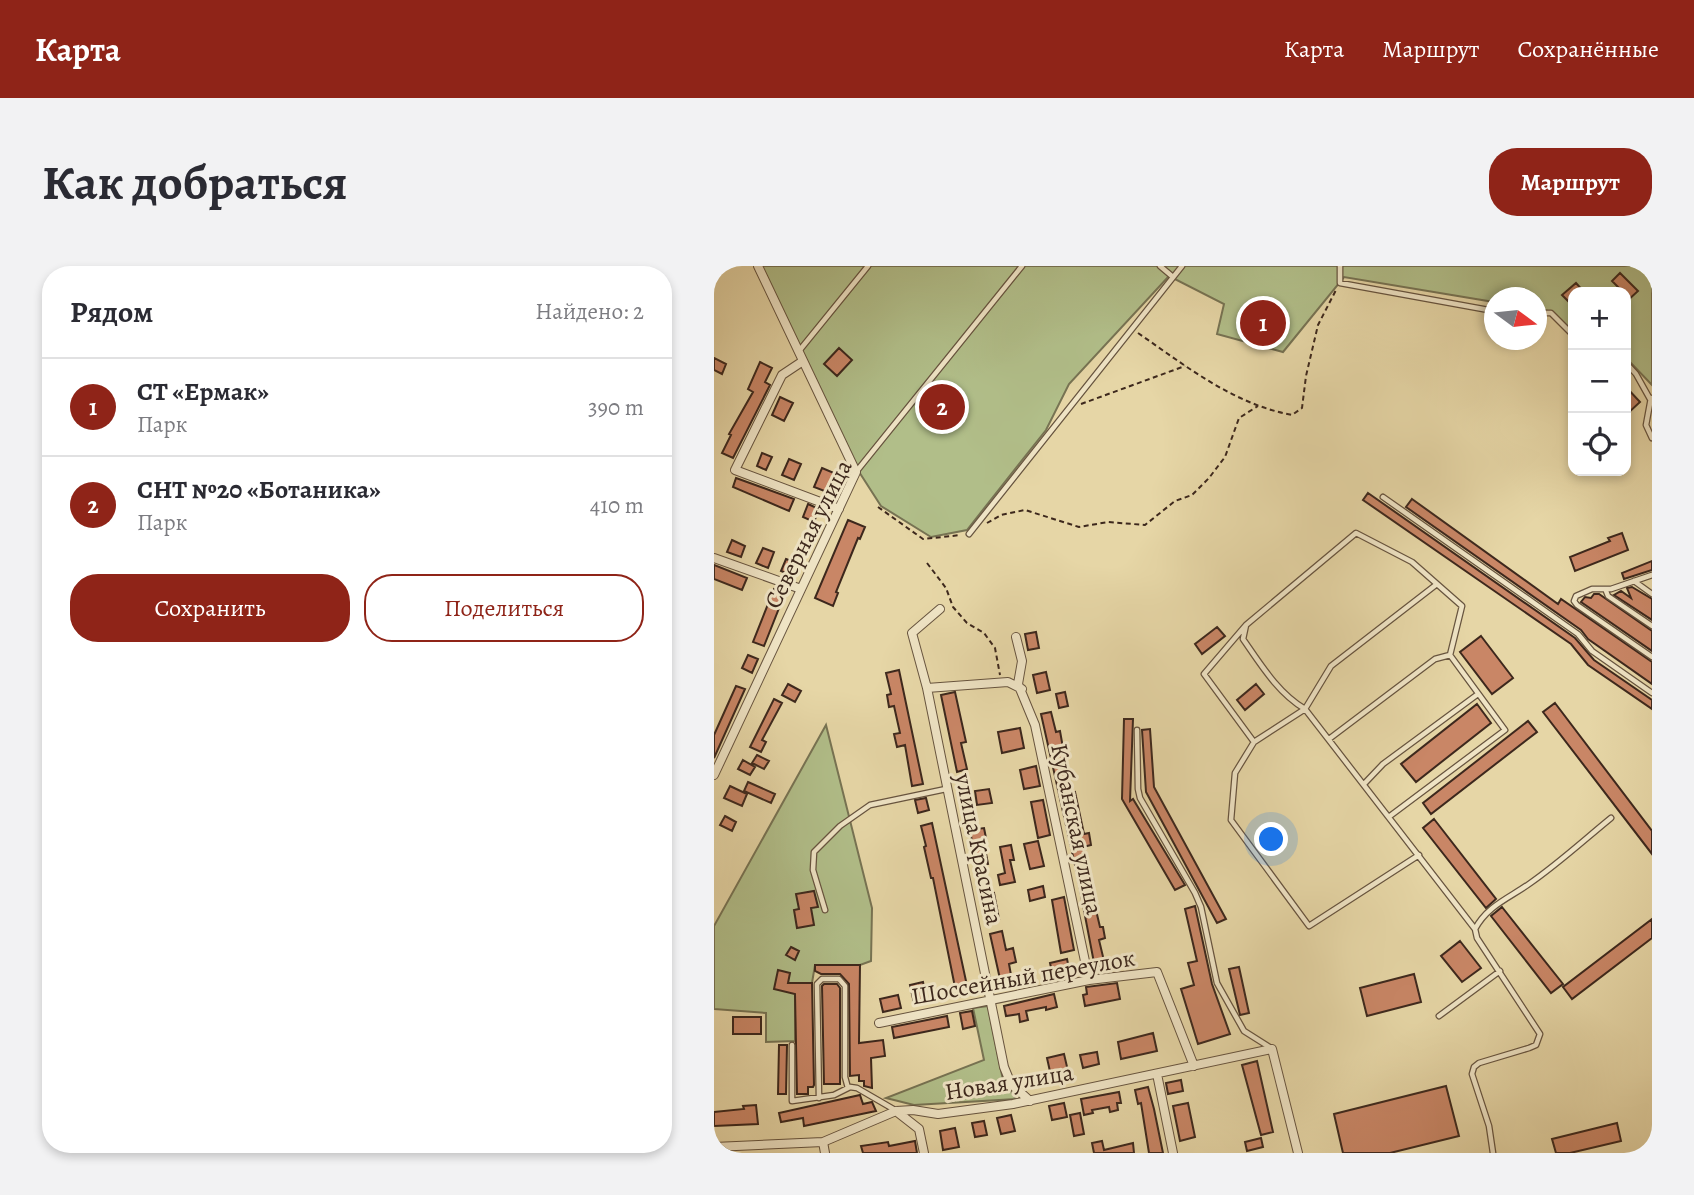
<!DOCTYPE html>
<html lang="ru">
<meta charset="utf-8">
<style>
body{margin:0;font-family:Alegreya,serif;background:#f2f2f3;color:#2b2b33}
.controls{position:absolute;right:21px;top:21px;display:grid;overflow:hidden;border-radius:14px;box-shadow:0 4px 10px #0003}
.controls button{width:63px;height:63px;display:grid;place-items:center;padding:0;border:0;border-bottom:2px solid #e1e1e2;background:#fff;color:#2b2b33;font:35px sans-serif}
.compass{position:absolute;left:770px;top:21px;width:63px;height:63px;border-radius:50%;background:#fff;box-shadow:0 4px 10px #0003;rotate:105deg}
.you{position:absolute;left:558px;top:574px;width:24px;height:24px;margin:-18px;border:5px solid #fff;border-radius:50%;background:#1a73e8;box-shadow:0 0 0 10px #1a73e833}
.badge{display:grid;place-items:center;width:46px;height:46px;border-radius:50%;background:#8f2418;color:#fff;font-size:23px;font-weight:700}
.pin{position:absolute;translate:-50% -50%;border:4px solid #fff;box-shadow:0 2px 7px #0006}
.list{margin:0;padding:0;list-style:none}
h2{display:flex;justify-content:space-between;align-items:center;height:91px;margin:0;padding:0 28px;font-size:30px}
h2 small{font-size:23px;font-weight:400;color:#7c7c81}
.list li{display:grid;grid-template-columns:46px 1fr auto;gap:21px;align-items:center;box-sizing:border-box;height:98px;padding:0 28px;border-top:2px solid #e1e1e2}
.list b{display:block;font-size:26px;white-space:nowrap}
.list p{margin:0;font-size:23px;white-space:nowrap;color:#7c7c81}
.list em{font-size:23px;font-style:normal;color:#7c7c81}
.actions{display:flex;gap:14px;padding:21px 28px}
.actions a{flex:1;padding:16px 0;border:2px solid #8f2418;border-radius:28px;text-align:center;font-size:24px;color:#8f2418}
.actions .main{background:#8f2418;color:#fff}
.icon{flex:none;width:38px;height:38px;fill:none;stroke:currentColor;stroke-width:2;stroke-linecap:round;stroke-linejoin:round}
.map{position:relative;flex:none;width:938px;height:887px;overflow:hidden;border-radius:28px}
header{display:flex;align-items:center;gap:42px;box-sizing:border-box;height:98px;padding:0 35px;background:#8f2418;color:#fff}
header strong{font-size:33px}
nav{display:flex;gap:38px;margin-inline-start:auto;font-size:24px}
.intro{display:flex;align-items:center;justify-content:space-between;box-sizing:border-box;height:168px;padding:0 42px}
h1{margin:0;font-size:49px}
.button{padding:18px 32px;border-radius:28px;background:#8f2418;color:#fff;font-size:24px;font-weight:700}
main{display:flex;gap:42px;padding:0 42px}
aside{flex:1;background:#fff;border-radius:28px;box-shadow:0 4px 10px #0003}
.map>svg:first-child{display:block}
</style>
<header>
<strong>Карта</strong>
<nav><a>Карта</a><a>Маршрут</a><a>Сохранённые</a></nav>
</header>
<div class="intro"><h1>Как добраться</h1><a class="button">Маршрут</a></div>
<main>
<aside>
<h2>Рядом<small>Найдено: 2</small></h2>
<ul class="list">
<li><span class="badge">1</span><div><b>СТ «Ермак»</b><p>Парк</p></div><em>390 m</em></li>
<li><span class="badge">2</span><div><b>СНТ №20 «Ботаника»</b><p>Парк</p></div><em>410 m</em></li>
</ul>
<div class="actions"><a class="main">Сохранить</a><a>Поделиться</a></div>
</aside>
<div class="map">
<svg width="938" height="887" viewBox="0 0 938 887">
<rect width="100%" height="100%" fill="#e6d6a6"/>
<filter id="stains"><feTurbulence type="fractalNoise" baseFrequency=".00286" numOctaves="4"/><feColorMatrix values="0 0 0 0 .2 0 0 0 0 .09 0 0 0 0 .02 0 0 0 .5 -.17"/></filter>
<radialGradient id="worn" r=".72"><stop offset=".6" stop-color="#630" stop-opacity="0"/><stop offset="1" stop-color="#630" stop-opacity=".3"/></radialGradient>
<!-- green -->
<path fill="#b1be89" stroke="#777353" stroke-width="2" d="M40 0H938V119L916 96 912 94V26H859V68L834 45 823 43 822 32H780V36L630 11 569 86 503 68 510 38 455 10 355 118 332 164 253 264 217 271 167 240 140 198Z
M112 459 158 642 157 695 146 699H101L98 717H81V775L52 776V747L0 743V660Z
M274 740 289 814 302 833 200 839 172 832 270 794 259 742Z"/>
<!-- building -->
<path fill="#c98666" stroke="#3d281d" stroke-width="2" d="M906 7 924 25 912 36V26H909L898 15Z
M862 17 870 26H859V32L855 36 848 29Z
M125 82 138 94 123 110 110 98Z
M0 92 12 98 8 108 0 104Z
M46 96 58 102 51 116 56 119 19 192 8 187 17 169 15 168 39 126 34 123Z
M912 121 926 136 912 149Z
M66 131 79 137 70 155 58 149Z
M48 187 58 191 52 204 43 200Z
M75 193 87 198 80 214 68 209Z
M108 202 120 207 113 226 100 221Z
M22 212 80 233 75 245 19 221Z
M654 227 861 372 880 394 938 434V443L874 399 857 378 649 234Z
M698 233 844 338 847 333 938 396V418L874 373 867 364 692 241Z
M94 238 105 243 100 256 89 251Z
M134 254 151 261 146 273 144 272 122 326 124 327 119 340 101 332Z
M908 267 914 284 861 305 856 291 896 275 894 272Z
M18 274 31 280 27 291 13 286Z
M49 282 60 286 54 302 42 297Z
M72 293 83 297 78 310 67 305Z
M938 295V304L910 313 908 307Z
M0 299 33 312 28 324 0 313Z
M918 321 938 333V354L900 329 907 325 917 332 913 322Z
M60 323 71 327 50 380 39 376Z
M880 328H885L938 365V385L867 336 871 331 877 332Z
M503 361 511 370 488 388 481 378Z
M322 366 325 382 314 384 311 368Z
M767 370 799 412 778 428 746 386Z
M34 389 44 393 38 407 28 402Z
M185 404 209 518 198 520 191 479 183 481 180 468 186 467 180 440 175 441 173 429 177 428 172 407Z
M332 406 336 424 323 427 319 409Z
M74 418 87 425 81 436 68 429Z
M542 418 550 428 531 444 523 434Z
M22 420 31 423 0 492V469Z
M241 426 252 476 247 477 253 503 243 506 227 429Z
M351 426 354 440 345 442 342 428Z
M60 433 68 437 48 474 52 476 47 486 36 481Z
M841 437 938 565V588L829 446Z
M763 438 777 457 702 516 687 498Z
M337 446 342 466 346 465 357 527 361 526 370 568 375 567 377 579 369 581 373 597 371 598 386 661H389L391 672 385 674 391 699 381 702 363 608 327 448Z
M410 453H419L416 535 419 533 471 619 461 624 408 533Z
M814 455 823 466 717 548 709 537Z
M306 462 310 482 288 487 284 466Z
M436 463 440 521 512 653 503 657 432 526 428 464Z
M43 489 55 495 50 503 38 497Z
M29 494 41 501 36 509 24 503Z
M322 500 326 520 310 523 306 504Z
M34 516 61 528 57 537 30 525Z
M16 520 33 528 28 540 10 532Z
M275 523 278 537 263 539 261 525Z
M212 532 215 544 204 547 201 534Z
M329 534 336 569 324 572 317 536Z
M11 550 22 556 18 565 6 559Z
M720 553 782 633 772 642 709 562Z
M218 557 255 729 243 731 219 612H217L210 581 212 580 207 560Z
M270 562 272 572H269L274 598 262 600 256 564Z
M324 575 330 600 316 603 310 578Z
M297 579 300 594H296L301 616 286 619 284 609 291 607 286 581Z
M329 620 331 631 316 635 314 624Z
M100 625 104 641 97 642 100 659 83 662 80 644 85 643 82 628Z
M280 627 285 653 273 655 268 629Z
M350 631 360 684 347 687 338 634Z
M481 640 498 718 516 768 484 778 467 723 480 719 474 697 483 695 471 643Z
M788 641 849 718 837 727 777 650Z
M938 653V672L858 733 849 721Z
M288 665 292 684 299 682 302 696 295 698 299 720 288 722 276 668Z
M746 675 767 702 748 716 727 690Z
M77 681 85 685 81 694 72 689Z
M353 693 356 707 339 711 336 697Z
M101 699H146L145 777 169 774 171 790 157 792 158 822 150 820V815H145V809L136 810 135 718 126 708H107L101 705Z
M525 701 535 747 526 749 515 703Z
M64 704 76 707 74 717H98L100 819 99 821H94V828H83L81 728 60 723Z
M700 708 707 736 653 750 646 722Z
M209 716 213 734 200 737 196 719Z
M403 717 406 733 371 740 369 729 373 728 372 721Z
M110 718H123L126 722V818H110L108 720Z
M340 728 343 741 332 744V741L312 745 314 754 306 756 305 748 292 750 290 740Z
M184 729 187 742 169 746 166 733Z
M258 745 261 760 249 763 246 747Z
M233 750 235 761 180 772 178 761Z
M19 751H47V768H19Z
M439 767 443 785 407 793 404 776Z
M65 779H73L72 828H64Z
M383 786 385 798 369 802 366 789Z
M350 788 354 805 337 810 333 792Z
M543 795 559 866 547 869 528 799Z
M467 814 469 825 454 828 452 817Z
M732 820 745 870 676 887H629L620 848Z
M434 821 440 843 449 887H435L427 837 424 838 421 824Z
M405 826 407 837H403L404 844 396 846 395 841 378 844 379 847 370 849 367 833Z
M146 829 149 838 158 836 162 845 90 860 89 852 67 856 65 847Z
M350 837 353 851 338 854 335 840Z
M474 837 481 871 466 875 459 840Z
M42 839 44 858 0 860V846L30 843 29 840Z
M366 847 370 868 360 870 356 849Z
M297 849 301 865 287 868 283 852Z
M270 855 273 869 261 871 258 857Z
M903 857 907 875 856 887H842L838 873Z
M241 862 245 881 229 884 226 865Z
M547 872 549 881 533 885 531 876Z
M201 875 203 887H149L147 880 174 876 175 880Z
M388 875 390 884 419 877 420 887H380L378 877Z"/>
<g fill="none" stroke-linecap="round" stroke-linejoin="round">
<!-- service casing -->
<g stroke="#67543f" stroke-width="7">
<path id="service" d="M446 0 459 11
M626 0V17L780 45
M928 0 938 10
M822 47H837L859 69
M85 85 154 0
M912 97 922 108 936 133
M937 132 932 159 938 172
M142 206 308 0
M669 231 864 368 878 385 938 427
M255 268 468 0
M938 309 897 323H878L862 330 860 335 863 339 938 391
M920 315 938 328
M892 325 894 330 938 360
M532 359 529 373C547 399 564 427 591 443L617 400 723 318
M423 464 424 523 426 532 481 627 487 641 503 717 530 765 557 782
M615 473 721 393 736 389
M540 476 521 507 517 554 595 660 705 589
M650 518 669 498 764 428
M676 550 791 464 736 389 748 340 698 296 642 267 532 359 490 408 540 476 591 443 761 663
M111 644 99 604 100 586 126 560 156 539 232 523
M725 750 786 705
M78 779V835L120 829 136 821 143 822 181 844
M105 832 103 718 108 713H125L131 720V811L134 822
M779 887 775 860 758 808 760 801 765 797 815 782 822 779 826 768 763 672 761 663C773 640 795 632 815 618 844 598 870 574 897 552"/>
</g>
<!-- minor casing -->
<g stroke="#67543f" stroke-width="10">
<path id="minor" d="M89 95 68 109 21 204 125 243
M0 292 87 323
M226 343 198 367 213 422 290 801 297 818 316 835
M302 371 308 395 304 418 321 459 375 714
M213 422 294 416 308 423
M0 509 142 206 44 0
M165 757 375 714 443 706 480 800
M443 808 459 887
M182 845 205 863 210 887
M109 876 111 887
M0 881 109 876 182 845 199 844 224 848 299 838 558 783 584 887"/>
</g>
<!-- path -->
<path stroke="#3d281d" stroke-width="2" stroke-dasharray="5 3.5" stroke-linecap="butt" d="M424 67C472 100 519 138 578 149L588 142 592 110 604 59 622 24
M367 138 471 100
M164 241 209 273 247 269
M273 257 287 249 311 244 365 261 394 256 431 259 461 235 478 229 495 212 511 191 525 152 544 140
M213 297 232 322 239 341 253 357 270 367 281 382 286 409"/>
<!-- service -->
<use href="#service" stroke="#efe4c5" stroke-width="4.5"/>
<!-- minor -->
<use href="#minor" stroke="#efe4c5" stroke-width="8"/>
</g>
<g text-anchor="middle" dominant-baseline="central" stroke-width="6" stroke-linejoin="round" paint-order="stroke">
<!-- street labels -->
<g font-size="24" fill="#3d281d" stroke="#efe4c5">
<text transform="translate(94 268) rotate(-63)">Северная улица</text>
<text transform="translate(363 563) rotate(78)">Кубанская улица</text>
<text transform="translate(265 583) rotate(78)">улица Красина</text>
<text transform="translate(309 711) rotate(-10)">Шоссейный переулок</text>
<text transform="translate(295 816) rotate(-9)">Новая улица</text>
</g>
</g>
<rect width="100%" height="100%" filter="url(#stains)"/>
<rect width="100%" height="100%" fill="url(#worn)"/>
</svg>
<div class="controls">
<button>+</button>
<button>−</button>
<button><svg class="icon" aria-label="locate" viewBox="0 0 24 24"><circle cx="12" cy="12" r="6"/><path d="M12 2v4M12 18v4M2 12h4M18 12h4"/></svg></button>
</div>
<svg class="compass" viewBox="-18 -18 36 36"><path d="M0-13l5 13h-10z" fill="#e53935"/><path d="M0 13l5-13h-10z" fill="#7c7c81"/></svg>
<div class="you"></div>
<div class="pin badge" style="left:549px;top:57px">1</div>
<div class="pin badge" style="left:228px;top:141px">2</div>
</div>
</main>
